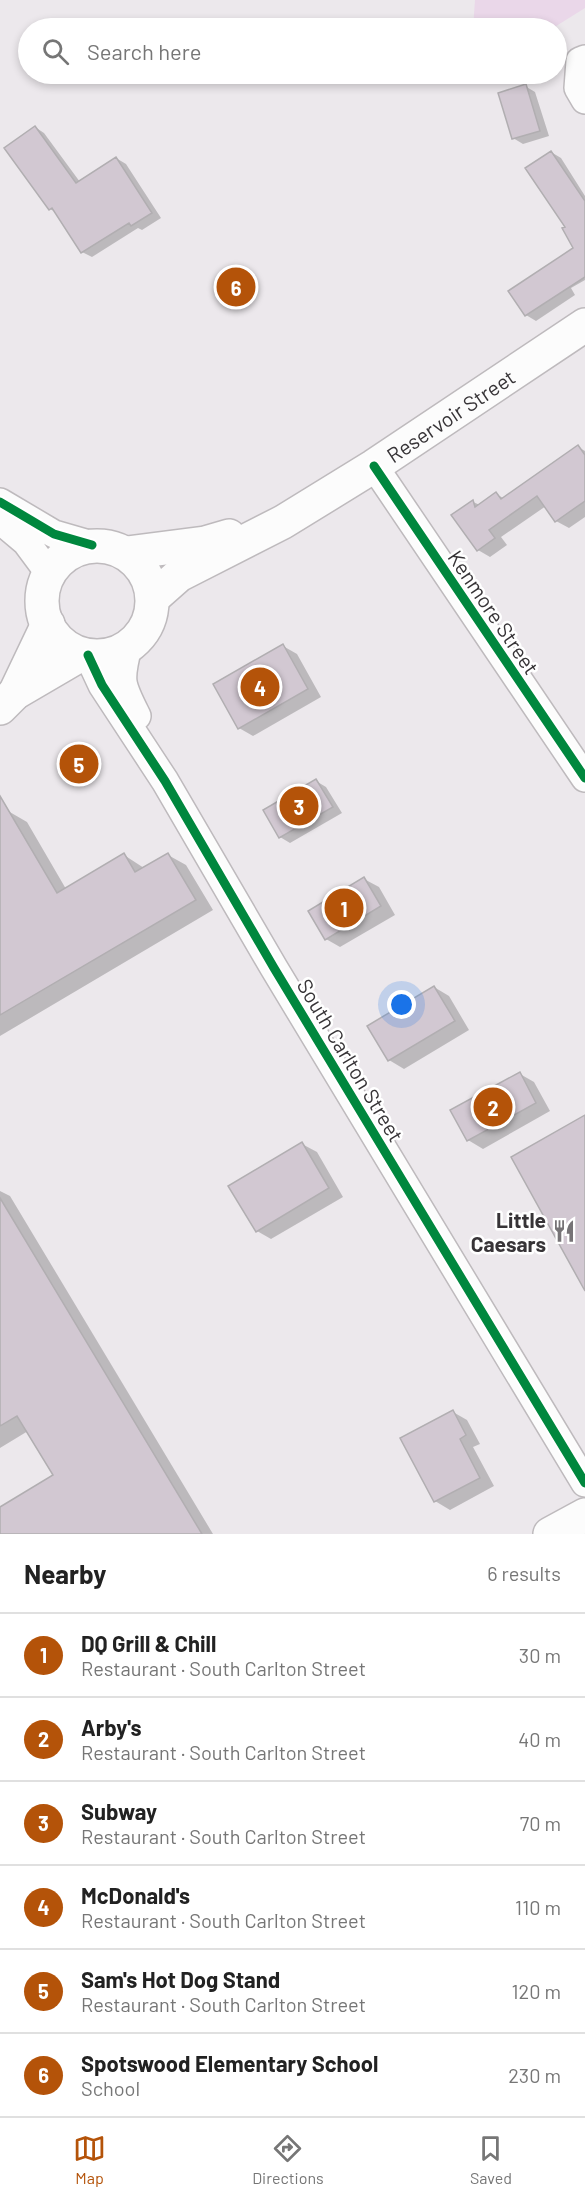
<!DOCTYPE html>
<meta charset="utf-8">
<style>
body{margin:0;font-family:Barlow,sans-serif;background:#f2f2f2;color:#222}
.you{position:absolute;left:402px;top:1005px;width:21px;height:21px;margin:-15px;border:4px solid #fff;border-radius:50%;background:#1a73e8;box-shadow:0 0 0 9px #1a73e833}
.badge{display:grid;place-items:center;width:39px;height:39px;border-radius:50%;background:#b45309;color:#fff;font-size:20px;font-weight:700}
.pin{position:absolute;translate:-50% -50%;border:3px solid #fff;box-shadow:0 2px 6px #0006}
.list{margin:0;padding:0;list-style:none}
h2{display:flex;justify-content:space-between;align-items:center;height:78px;margin:0;padding:0 24px;font-size:26px}
h2 small{font-size:20px;font-weight:400;color:#767676}
.list li{display:grid;grid-template-columns:39px 1fr auto;gap:18px;align-items:center;box-sizing:border-box;height:84px;padding:0 24px;border-top:2px solid #e0e0e0}
.list b{display:block;font-size:22px;white-space:nowrap}
.list p{margin:0;font-size:20px;white-space:nowrap;color:#767676}
.list em{font-size:20px;font-style:normal;color:#767676}
.icon{flex:none;width:33px;height:33px;fill:none;stroke:currentColor;stroke-width:2;stroke-linecap:round;stroke-linejoin:round}
.map{position:relative;flex:none;width:585px;height:1534px;overflow:hidden}
.search{position:absolute;background:#fff;box-shadow:0 3px 9px #0003;left:18px;right:18px;top:18px;height:66px;display:flex;align-items:center;gap:15px;box-sizing:border-box;padding:0 21px;border-radius:33px;color:#767676;font-size:22px}
.sheet{height:582px;background:#fff}
nav{display:flex;justify-content:space-around;align-items:center;box-sizing:border-box;height:84px;border-top:2px solid #e0e0e0;background:#fff;font-size:16px;color:#767676}
nav a{display:grid;justify-items:center;gap:3px}
nav .on{color:#b45309}
.map>svg:first-child{display:block}
</style>
<div class="map">
<svg width="585" height="1534" viewBox="0 0 585 1534">
<rect width="100%" height="100%" fill="#ece8ec"/>
<!-- green -->
<path fill="#ead7e9" d="M475 0H585V8L553 28H473Z"/>
<!-- shadow -->
<path fill="#0003" d="M525 86 535 92 549 136 523 144 513 138Z
M35 127 44 133 80 182 116 158 126 164 161 218 142 230 138 228 92 257 82 252 58 213 50 209Z
M551 152 561 158 585 196V280L571 288 575 295 536 321 526 315 510 291 575 248 567 227Z
M578 447 585 451V517L569 528 556 521 546 506 501 537 507 545 490 557 478 550 473 502 480 505 496 494 505 499Z
M283 646 297 654 321 697 253 736 239 728Z
M316 781 326 787 342 813 290 843 280 837Z
M8 811 27 822 66 889 124 855 144 868 168 855 186 865 213 910 0 1036V816Z
M364 879 379 887 395 915 340 947 326 939Z
M434 987 449 996 469 1030 404 1069 389 1060 369 1026Z
M520 1074 534 1082 550 1111 483 1149 468 1140 452 1111Z
M302 1144 317 1152 343 1197 271 1239 257 1231Z
M0 1191 10 1196 213 1534H2L0 1508 55 1475 28 1431 0 1448Z
M453 1412 467 1420 480 1444 473 1447 494 1486 450 1510 435 1501Z"/>
<!-- building -->
<path fill="#d2c8d2" stroke="#b1aeb1" stroke-width="1.5" d="M526 84 540 131 512 139 498 93Z
M35 126 76 183 116 157 152 213 131 226 129 223 81 253 52 208 49 210 4 148Z
M551 151 585 201V277L525 316 508 291 573 248 562 228 565 227 525 168Z
M578 445 585 455V501L555 522 537 496 489 530 495 538 477 551 451 515 473 500 475 507 496 492 501 499Z
M283 644 308 689 238 729 213 684Z
M316 779 333 807 279 838 263 810Z
M0 796 57 893 124 853 135 872 168 853 196 900 0 1015Z
M364 877 381 906 325 940 308 911Z
M434 986 455 1021 388 1061 367 1026Z
M520 1072 536 1103 467 1141 450 1110Z
M585 1115V1291L511 1157Z
M302 1142 329 1188 256 1232 228 1186Z
M0 1198 202 1534H0V1507L53 1475 17 1416 0 1426Z
M453 1410 466 1435 460 1439 480 1478 434 1502 400 1438Z"/>
<g fill="none" stroke-linecap="round" stroke-linejoin="round">
<!-- minor casing -->
<g stroke="#bebabd" stroke-width="30">
<path id="minor" d="M585 59 580 61 578 88 585 100
M374 466 585 778
M0 502 54 534 92 545
M0 520 26 542 49 573
M128 647C119 682 121 684 137 716
M88 655 102 685 165 781 274 968 585 1483"/>
</g>
<!-- major casing -->
<g stroke="#bebabd" stroke-width="36">
<g id="major">
<circle cx="97" cy="601" r="55"/>
<path d="M127 553 205 543 229 536"/>
<path id="s1" d="M153 598 179 575 283 522 374 466 585 325"/>
<path d="M15 693 48 624"/>
<path d="M0 708 15 693 80 655"/>
<path d="M550 1534 585 1515"/>
</g>
</g>
<!-- minor -->
<use href="#minor" stroke="#fcfcfc" stroke-width="27"/>
<!-- major -->
<use href="#major" stroke="#fcfcfc" stroke-width="33"/>
<!-- cycleway casing -->
<g stroke="#fff" stroke-width="13">
<path id="cycleway" d="M374 466 585 778
M0 502 54 534 92 545
M88 655 102 685 165 781 274 968 585 1483"/>
</g>
<!-- cycleway -->
<use href="#cycleway" stroke="#00873e" stroke-width="9"/>
</g>
<!-- icons -->
<defs>
<g id="restaurant-bare" transform="scale(1.8)"><path d="M-5-6h1v4h1v-4h1v4h1v-4h1v5L-1.5 .5V6h-2V.5L-5-1ZM5-6V6H3V1.5H1.5Q1.5-4 5-6Z" fill="#767376" stroke="#fff" stroke-width="2.5" paint-order="stroke"/></g>
</defs>
<g fill-rule="evenodd">
<use href="#restaurant-bare" x="564" y="1231"/>
</g>
<g text-anchor="middle" dominant-baseline="central" stroke-width="5" stroke-linejoin="round" paint-order="stroke">
<!-- street labels -->
<g font-size="21" fill="#373437" stroke="#fff">
<text stroke="none"><textPath href="#s1" startOffset="350">Reservoir Street</textPath></text>
<text transform="translate(494 612) rotate(56)">Kenmore Street</text>
<text transform="translate(351 1060) rotate(59)">South Carlton Street</text>
</g>
<!-- poi labels -->
<g font-size="21" font-weight="bold" fill="#373437" stroke="#fff" text-anchor="end">
<text x="546" y="1219">Little<tspan x="546" dy="24">Caesars</tspan></text>
</g>
</g>
</svg>
<div class="you"></div>
<div class="pin badge" style="left:344px;top:908px">1</div>
<div class="pin badge" style="left:493px;top:1107px">2</div>
<div class="pin badge" style="left:299px;top:806px">3</div>
<div class="pin badge" style="left:260px;top:687px">4</div>
<div class="pin badge" style="left:79px;top:764px">5</div>
<div class="pin badge" style="left:236px;top:287px">6</div>
<div class="search"><svg class="icon" aria-label="search" viewBox="0 0 24 24"><circle cx="10" cy="10" r="6"/><path d="M15 15l6 6"/></svg>Search here</div>
</div>
<section class="sheet">
<h2>Nearby<small>6 results</small></h2>
<ul class="list">
<li><span class="badge">1</span><div><b>DQ Grill &amp; Chill</b><p>Restaurant · South Carlton Street</p></div><em>30 m</em></li>
<li><span class="badge">2</span><div><b>Arby's</b><p>Restaurant · South Carlton Street</p></div><em>40 m</em></li>
<li><span class="badge">3</span><div><b>Subway</b><p>Restaurant · South Carlton Street</p></div><em>70 m</em></li>
<li><span class="badge">4</span><div><b>McDonald's</b><p>Restaurant · South Carlton Street</p></div><em>110 m</em></li>
<li><span class="badge">5</span><div><b>Sam's Hot Dog Stand</b><p>Restaurant · South Carlton Street</p></div><em>120 m</em></li>
<li><span class="badge">6</span><div><b>Spotswood Elementary School</b><p>School</p></div><em>230 m</em></li>
</ul>
</section>
<nav>
<a class="on"><svg class="icon" aria-label="map" viewBox="0 0 24 24"><path d="M3 6l6-2 6 2 6-2v14l-6 2-6-2-6 2zM9 4v14M15 6v14"/></svg>Map</a>
<a><svg class="icon" aria-label="directions" viewBox="0 0 24 24"><path d="M12 3l9 9-9 9-9-9zM9 14v-3h6M13 9l2 2-2 2"/></svg>Directions</a>
<a><svg class="icon" aria-label="saved" viewBox="0 0 24 24"><path d="M7 4h10v16l-5-4-5 4z"/></svg>Saved</a>
</nav>
